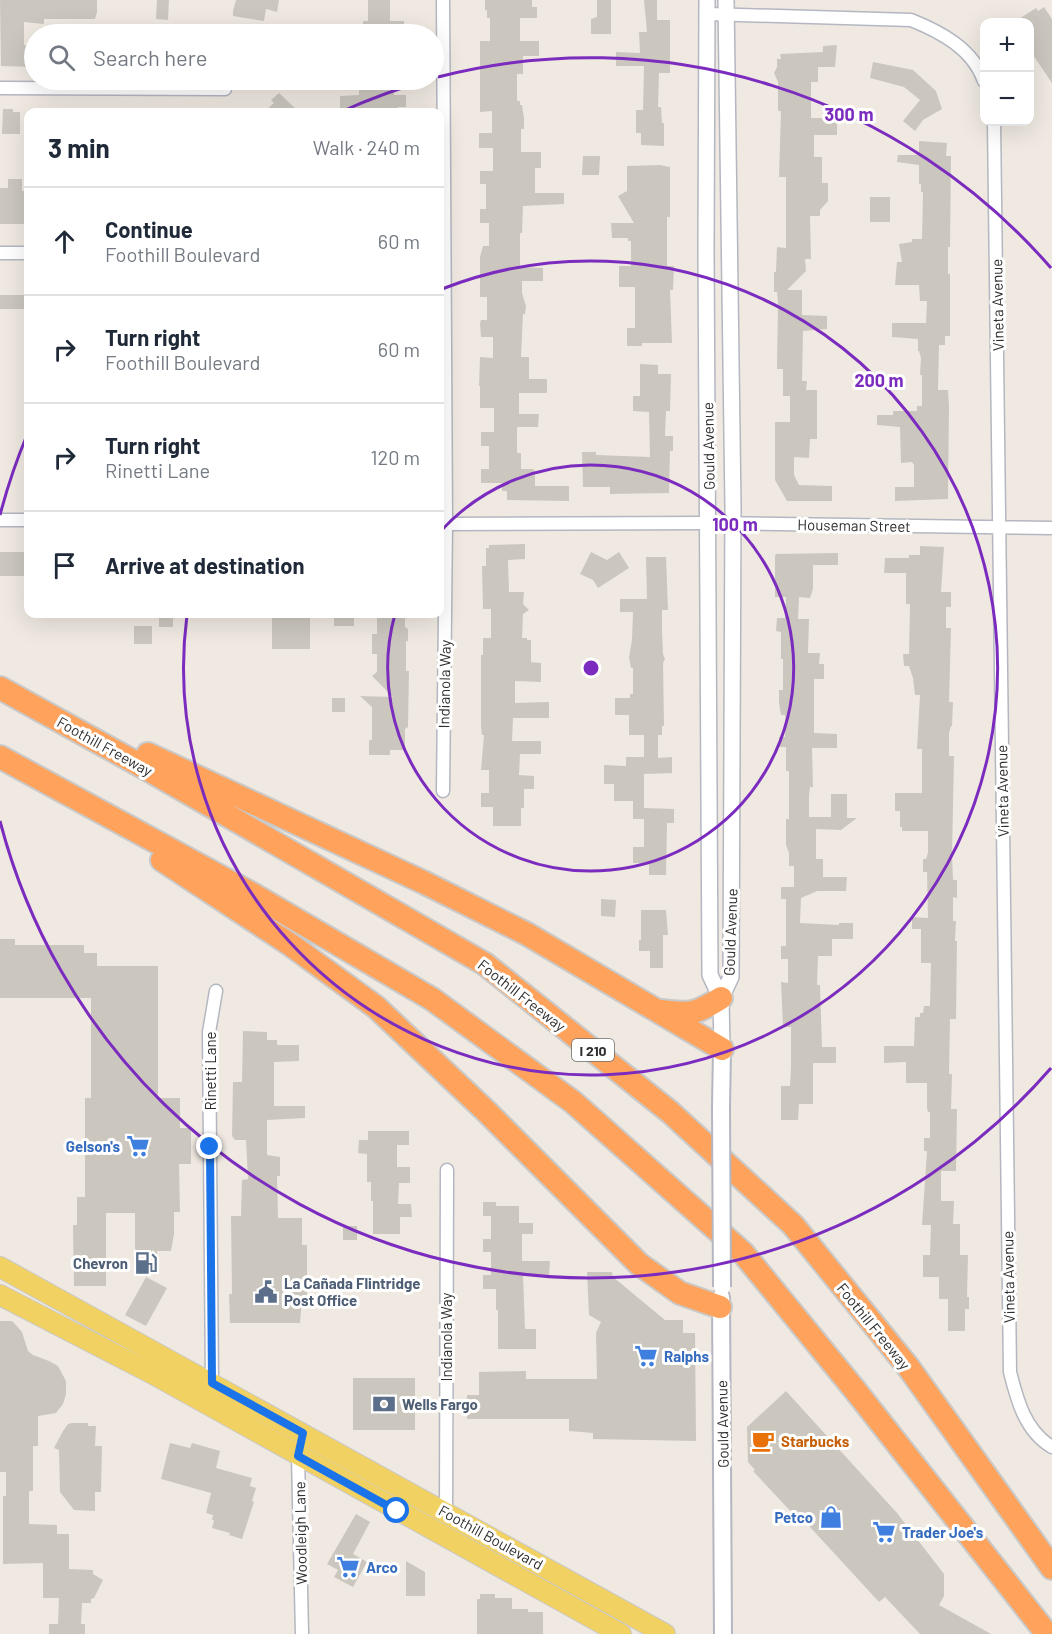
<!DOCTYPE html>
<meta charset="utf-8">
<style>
body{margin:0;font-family:Barlow,sans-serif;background:#f2f2f3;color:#1f2937}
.controls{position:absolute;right:18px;top:18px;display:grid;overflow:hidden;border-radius:12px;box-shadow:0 6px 24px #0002}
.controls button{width:54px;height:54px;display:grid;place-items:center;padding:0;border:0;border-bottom:2px solid #e0e1e3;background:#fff;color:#1f2937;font:30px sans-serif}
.stop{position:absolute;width:18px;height:18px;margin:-14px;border:4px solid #1a73e8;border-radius:50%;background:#fff}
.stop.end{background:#1a73e8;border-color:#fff;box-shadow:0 2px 6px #0008}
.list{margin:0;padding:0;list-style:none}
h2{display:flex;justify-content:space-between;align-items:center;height:78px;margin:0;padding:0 24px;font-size:26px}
h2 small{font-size:20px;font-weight:400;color:#747a83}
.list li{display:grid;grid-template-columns:39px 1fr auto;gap:18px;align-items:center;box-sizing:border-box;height:108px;padding:0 24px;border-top:2px solid #e0e1e3}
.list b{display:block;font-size:22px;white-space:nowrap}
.list p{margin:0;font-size:20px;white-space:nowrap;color:#747a83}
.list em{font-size:20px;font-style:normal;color:#747a83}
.icon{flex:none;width:33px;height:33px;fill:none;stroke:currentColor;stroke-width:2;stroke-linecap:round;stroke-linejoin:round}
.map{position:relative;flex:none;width:1052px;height:1634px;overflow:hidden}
.search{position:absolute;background:#fff;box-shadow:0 6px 24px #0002;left:24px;top:24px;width:420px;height:66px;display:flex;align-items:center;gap:15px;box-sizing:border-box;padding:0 21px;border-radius:33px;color:#747a83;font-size:22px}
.panel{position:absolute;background:#fff;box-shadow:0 6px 24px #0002;left:24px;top:108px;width:420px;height:510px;border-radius:12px}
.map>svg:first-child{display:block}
</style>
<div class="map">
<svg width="1052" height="1634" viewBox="0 0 1052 1634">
<rect width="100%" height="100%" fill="#efe9e1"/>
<!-- building -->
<path fill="#cbc7bf" d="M0 0H97V12L95 19H44V24L24 22V45H34V67L1 66Z
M157 0H169L168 20 156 19Z
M236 0H279L277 12 266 9 264 21 233 16V11Z
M368 0H390V21H404V34L363 33V21H368Z
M485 0H532V7H537V18H520V41H539V56H523V74H517V101H520V105H522L524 118V129H521V152H541V168H535V193H564V204L523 206 522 233H520V267L543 268V281H522V293L526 306 525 314H523L521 357H529V379H547V393H519V414H539L538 427H517V453H521V469H533L535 471V486H569V501L507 500V491H502V483H481V469H489V446H481V432H494V408H480V386H479L480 357 493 358V337H481L480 323 481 320H487V297H480V257L483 246H489V223H480V209H486V184H480V171H493V148H479V133H492V111L480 112V41H490V18H487V10H485Z
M597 0H611V34H591V19L597 17Z
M644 0H657V20H670V73H659L658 107H661L662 123H664V146L641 145V133H636V110H643L644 66H616V52L640 53 639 32H647Z
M1044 7 1052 19V83L1029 49V22H1014L1036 8 1038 11Z
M837 45 835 67H818V82H811V118H835V123H837V135H814V157H822V183H828V201L820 210V216H810L811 259H805L806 271 787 290H802V315L827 316V329L803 331 802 381H807L806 390H817V439H810L809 458 794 457V475L799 485 832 486V501H787L775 480V422H790V396H783V369H777L778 303 777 292H774V272H776L777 247 786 248V177H779L781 111H778V82L774 73 777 67V59H781L780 54 823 52V46Z
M873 62 913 70 936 91 942 109 923 120 915 131 903 121 920 100 904 87 870 78Z
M359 80H394V95H406V107H398V112H372V109H340V96L359 95Z
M279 93 299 112H264L274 103 271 100Z
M3 109H13V112H20V134H2Z
M919 141 947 143 946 156H951L950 247H948V274H950V336H945V345H939L938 390H948L949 406 948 499 895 501V487H914V465L912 462 901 463 900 427 877 425V415H893V411H917V406H922V375H920L921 358 919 351H918V339L892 337V323H926L927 301H920L919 285H895L897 262H902L899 244 912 242V239H922L923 192H921V184H919V165L897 162 898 155H919Z
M583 156H600L599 175H582Z
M660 165 670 167V217H667V266H674L673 290H670L672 343H642V346H627V328H635V287H619V266H631V241H628V238H612L611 223H634L618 196 627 191V166Z
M8 179H22V191H28V224H0V188H8Z
M870 197H890V222H870Z
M0 295H28V309H0Z
M640 364 658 365V374H671L670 411H666L665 436H673V451H670L669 493 610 494V487H583L582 452H596V455L650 457 649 412 633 411V396H640Z
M525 544V559L508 560 509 592H524L523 604 529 610 523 614 522 638H527V640H531V662L541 663V682L515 681V703L549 702V718H513L512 741H541V754H520L519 775 534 776V789H524V808H521V826H493V807H481V793H489V770H481L484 735H482L481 726V655H483V638H491V609H483L482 566H486V548H489V545Z
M920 546 944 547 941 592H951V607H946V628H951L949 702H953L952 726H951L949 733V756H954L952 855 953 880H957V898L953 897V921H956L955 941H957L956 1019H950L949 1074H952L951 1109H957L956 1171H941V1201H954L953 1224H960V1255H968L967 1297H969V1309H965V1331H948V1299H939V1277H923V1255H930L931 1225H922L927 1151H924V1138H930V1112H928L927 1108V1083H906V1062L884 1063V1046H914L915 1017H920V1013H923L924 1006H930L931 963H921V929H912V917L928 918 927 872H923V859H926L928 853V831H902V827H900V811H895V793H922V749H917L920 695H915L913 678 909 666H904L903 654H909L910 604H906V573H884L885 558H909V555H920Z
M0 552H28V576H0Z
M591 552 607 560 619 552 629 568 598 588 593 580 580 574Z
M838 553V565H813V589L810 598 799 597 798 619H809L808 653H820L819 664H824V679H814V733L837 734V748H812L813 787H810L809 795V817H831V794H847V818H857L841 830 816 829V859H823V877H847L846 891H817L801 898 800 923 839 925V923H853V939H832V956H818L817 985H820L822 1047H836V1063H813V1104H799L798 1120H781V1086H790L791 1067V1027H783L781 982 788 983V959H781V946H786V899H781V887H794V866H789V853L786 845V819H789V771H786V747H779V737H785V715H781L779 703V690H783V659H781V632L776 631 777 618H785L786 597H775V556L776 554Z
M646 557H666L668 610H662V631L663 654 665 659 663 663 664 726H662V735H658V758L672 757V773L644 774V808L674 809V823H667L666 875H649V863H633V847H644V819H633V801H614V784H604V765L626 766V757H644V735H629V715H615V698H630V694H633V668H631L629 657 632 640 633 612H620V599H647Z
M334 614H354V626H334Z
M377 614H405V627L408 629V641H406V671H409L408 727 405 729V750H390V755H369V740H372V707L360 696 393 697 372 676 377 672V654H372V634H377Z
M159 615H173V627H159Z
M272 615H310V649H272Z
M134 626H152V644H134Z
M332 698H345V712H332Z
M601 899 616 900 615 917 601 916Z
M641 910H666L668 935H663V968H650V951H639V940H641Z
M0 939H15V945H84V953H97V966H158V1098H180V1128H191V1164H179L180 1212H174V1234L171 1251H157V1254H144V1251H137L135 1249V1213H106V1286H74L73 1225H77V1197H85V1098H91V998H0Z
M243 1031 267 1032V1040H277V1045H299V1061L274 1062V1106H305V1118L267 1120V1155L280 1157V1176H277L278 1218H302V1245H307V1299H302L300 1323H230L229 1294H232L231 1216H241L242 1180 248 1179 246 1140H235L232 1136 233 1082H242Z
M368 1131H409V1145H397V1167H410V1183H399L398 1204H411L412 1217H400V1234H373V1201H371V1182H367V1154L358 1153 359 1140H368Z
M483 1202H496V1206H519V1223H533V1234H522V1261H550L549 1275H523L525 1329H536V1349H498V1310H496V1289H483V1275H491V1252H483V1239H491V1216H483Z
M343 1226H357V1240H343Z
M587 1272H612L613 1277 665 1320H683V1333H695L696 1441 593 1439V1433L569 1431V1419H467V1395H479V1372L526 1371V1379H597L596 1333 601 1322 589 1315Z
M146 1277 167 1288 146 1326 125 1315Z
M0 1321H12L16 1325 22 1332 28 1351 33 1355 49 1361 58 1366 66 1381V1394L63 1404 56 1413 38 1416V1446H33V1491H29V1524L57 1525V1534H69V1569L93 1570V1574L103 1580 94 1598 91 1599V1603H82L81 1624H85V1634H49V1624H58L59 1598H43V1563L3 1564V1496H6V1472H0Z
M353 1378H415V1430H353Z
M786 1391 897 1513 944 1574V1596L939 1605 991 1634H920L885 1597 879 1602 799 1515 796 1517 753 1471 755 1470 748 1462 747 1427Z
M72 1423H88V1426H96L95 1446H102L101 1492H95V1511L74 1510 60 1492 59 1450 54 1448 63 1431 68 1424Z
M170 1443 190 1448 192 1443 220 1451 216 1468 252 1478 250 1486 256 1488 252 1501 254 1502 242 1539 229 1535 230 1533 212 1528 214 1520H212L213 1515 206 1513 211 1493 161 1479Z
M356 1514 370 1522 353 1554 367 1562 353 1587 334 1577 338 1570 327 1564Z
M406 1561 425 1572V1596H406Z
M480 1594H495V1598H512V1609H528V1612H543V1634H477V1599H480Z"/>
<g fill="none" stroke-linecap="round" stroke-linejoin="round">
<!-- minor casing -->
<g stroke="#b4b7c1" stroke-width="15">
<path id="minor" d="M707 14 911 20C941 32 973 49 984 81
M0 88 225 89
M994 122 1010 1372C1017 1400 1025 1431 1052 1447
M0 253H28
M0 520H28
M440 524 708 523 1052 528
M443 791 446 524 443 0
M210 1388 212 1383 209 1032 216 991
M299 1449 298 1456 302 1634
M446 1517 447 1170"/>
</g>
<!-- tertiary casing -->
<g stroke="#b4b7c1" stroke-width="18">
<path id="tertiary" d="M707 0 706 250 710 975 721 998
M722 1049 721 998 731 977 733 507 726 0"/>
</g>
<!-- secondary casing -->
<g stroke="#b4b7c1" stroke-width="20">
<path id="secondary" d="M721 1108 722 1049
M721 1297 723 1634"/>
</g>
<!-- primary casing -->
<g stroke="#c9c9c9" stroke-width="22">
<path id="primary" d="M0 1267 665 1634
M0 1295 153 1374 621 1634"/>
</g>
<!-- motorway casing -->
<g stroke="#c9c9c9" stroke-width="26">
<path id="motorway" d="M0 688 147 769 485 964 670 1112 793 1225 909 1368 1052 1568
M148 754 423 882 527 934 722 1049
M0 757 254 895 432 999 573 1102 743 1253 855 1390 1047 1634
M162 860 291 945 376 1007 487 1112 639 1264 680 1293 720 1307
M661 1011C690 1015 696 1014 721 998"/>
</g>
<!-- minor -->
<use href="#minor" stroke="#fff" stroke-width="12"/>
<!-- tertiary -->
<use href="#tertiary" stroke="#fff" stroke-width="15"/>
<!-- secondary -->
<use href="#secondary" stroke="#fff" stroke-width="16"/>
<!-- primary -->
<use href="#primary" stroke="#f2d163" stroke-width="20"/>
<!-- motorway -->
<use href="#motorway" stroke="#ffa35c" stroke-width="22"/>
<!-- secondary-bridge casing -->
<g stroke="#b4b7c1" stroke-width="20" stroke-linecap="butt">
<path id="secondary-bridge" d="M721 1108 722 1287"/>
</g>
<!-- secondary-bridge -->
<use href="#secondary-bridge" stroke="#fff" stroke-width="16"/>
</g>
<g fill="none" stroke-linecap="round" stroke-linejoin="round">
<!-- route -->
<path stroke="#1a73e8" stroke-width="8" d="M210 1147 212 1383 303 1433 298 1456 397 1511"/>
</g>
<!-- distance rings -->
<g fill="none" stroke="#7b2cbf" stroke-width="3">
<path d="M440 532A203 203 0 1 1 395 614"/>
<path d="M442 289A407 407 0 1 1 187 615"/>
<path d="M1051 1068A610 610 0 0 1 0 821M0 515A610 610 0 0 1 27 435M343 111A610 610 0 0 1 428 80M438 77A610 610 0 0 1 1051 268"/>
</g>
<!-- icons -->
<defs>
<g id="supermarket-bare" transform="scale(1.8)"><path d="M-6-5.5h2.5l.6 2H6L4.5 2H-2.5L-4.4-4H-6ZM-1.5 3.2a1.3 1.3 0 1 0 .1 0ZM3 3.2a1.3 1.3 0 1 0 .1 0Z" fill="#3f7fe0" stroke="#fff" stroke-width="2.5" paint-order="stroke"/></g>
<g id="fuel-bare" transform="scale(1.8)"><path d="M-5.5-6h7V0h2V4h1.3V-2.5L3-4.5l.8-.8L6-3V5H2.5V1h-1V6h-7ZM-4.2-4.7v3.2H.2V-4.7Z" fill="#5c6f8a" stroke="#fff" stroke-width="2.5" paint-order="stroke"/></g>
<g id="civic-bare" transform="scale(1.8)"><path d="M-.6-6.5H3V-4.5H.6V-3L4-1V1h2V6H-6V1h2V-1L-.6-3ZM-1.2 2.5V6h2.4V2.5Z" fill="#5c6f8a" stroke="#fff" stroke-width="2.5" paint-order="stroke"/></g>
<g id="bank-bare" transform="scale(1.8)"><path d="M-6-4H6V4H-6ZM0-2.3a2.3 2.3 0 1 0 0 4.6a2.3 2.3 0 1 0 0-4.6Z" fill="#5c6f8a" stroke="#fff" stroke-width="2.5" paint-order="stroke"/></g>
<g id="cafe-bare" transform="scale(1.8)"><path d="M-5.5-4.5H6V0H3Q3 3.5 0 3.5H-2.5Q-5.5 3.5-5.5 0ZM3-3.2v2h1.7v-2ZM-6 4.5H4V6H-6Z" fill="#e8710a" stroke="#fff" stroke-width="2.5" paint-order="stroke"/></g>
<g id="shop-bare" transform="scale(1.8)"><path d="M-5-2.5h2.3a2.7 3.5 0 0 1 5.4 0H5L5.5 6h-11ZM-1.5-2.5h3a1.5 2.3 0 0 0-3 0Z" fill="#3f7fe0" stroke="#fff" stroke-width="2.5" paint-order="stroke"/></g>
</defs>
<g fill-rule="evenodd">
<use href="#supermarket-bare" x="138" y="1146"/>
<use href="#fuel-bare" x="146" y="1263"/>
<use href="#civic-bare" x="266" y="1292"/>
<use href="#supermarket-bare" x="646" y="1356"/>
<use href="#bank-bare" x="384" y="1404"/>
<use href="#cafe-bare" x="763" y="1441"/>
<use href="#shop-bare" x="831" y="1517"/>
<use href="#supermarket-bare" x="884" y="1532"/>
<use href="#supermarket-bare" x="348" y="1567"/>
</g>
<g text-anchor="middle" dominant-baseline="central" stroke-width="6" stroke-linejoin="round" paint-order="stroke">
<!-- shield labels -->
<rect fill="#fff" stroke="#6d6d6d" stroke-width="1.5" x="572" y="1039" width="42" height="22" rx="4.5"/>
<g font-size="14" font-weight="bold" fill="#2e2e2e">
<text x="593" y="1050">I 210</text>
</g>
<!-- street labels -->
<g font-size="15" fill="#2e2e2e" stroke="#fff">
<text transform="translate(997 305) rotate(-91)">Vineta Avenue</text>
<text transform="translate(708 446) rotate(-91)">Gould Avenue</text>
<text transform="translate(854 525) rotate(1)">Houseman Street</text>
<text transform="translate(444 684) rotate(-89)">Indianola Way</text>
<text transform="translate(105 746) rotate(29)">Foothill Freeway</text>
<text transform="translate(1002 791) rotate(-91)">Vineta Avenue</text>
<text transform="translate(730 932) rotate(-88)">Gould Avenue</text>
<text transform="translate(522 995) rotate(38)">Foothill Freeway</text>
<text transform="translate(210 1071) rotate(-90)">Rinetti Lane</text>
<text transform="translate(1008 1277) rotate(-91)">Vineta Avenue</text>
<text transform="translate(874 1326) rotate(51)">Foothill Freeway</text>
<text transform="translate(446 1337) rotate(-90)">Indianola Way</text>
<text transform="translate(722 1424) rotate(-91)">Gould Avenue</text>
<text transform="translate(300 1533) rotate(-91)">Woodleigh Lane</text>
<text transform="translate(491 1537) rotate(29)">Foothill Boulevard</text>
</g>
<!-- shop labels -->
<g font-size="15" font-weight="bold" fill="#366cbe" stroke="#fff" text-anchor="start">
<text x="120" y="1146" text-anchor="end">Gelson's</text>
<text x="664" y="1356">Ralphs</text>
<text x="813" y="1517" text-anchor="end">Petco</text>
<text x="902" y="1532">Trader Joe's</text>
<text x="366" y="1567">Arco</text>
</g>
<!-- service labels -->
<g font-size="15" font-weight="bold" fill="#4e5e75" stroke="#fff" text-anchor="start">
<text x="128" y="1263" text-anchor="end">Chevron</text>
<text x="284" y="1283">La Cañada Flintridge<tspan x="284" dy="17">Post Office</tspan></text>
<text x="402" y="1404">Wells Fargo</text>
</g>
<!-- food labels -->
<g font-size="15" font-weight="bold" fill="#c56008" stroke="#fff" text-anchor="start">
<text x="781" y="1441">Starbucks</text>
</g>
</g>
<circle cx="591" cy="668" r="9" fill="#7b2cbf" stroke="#fff" stroke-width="3"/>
<g font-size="18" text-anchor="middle" font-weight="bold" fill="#7b2cbf" stroke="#fff" stroke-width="6" stroke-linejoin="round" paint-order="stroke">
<text x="849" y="121">300 m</text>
<text x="879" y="387">200 m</text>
<text x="735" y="531">100 m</text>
</g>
</svg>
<div class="controls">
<button>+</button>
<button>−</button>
</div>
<div class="stop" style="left:397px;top:1511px"></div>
<div class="stop end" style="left:210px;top:1147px"></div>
<div class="search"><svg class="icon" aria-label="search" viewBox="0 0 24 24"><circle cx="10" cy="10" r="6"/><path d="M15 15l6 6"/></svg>Search here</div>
<section class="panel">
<h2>3 min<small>Walk · 240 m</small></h2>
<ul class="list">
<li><svg class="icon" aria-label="ahead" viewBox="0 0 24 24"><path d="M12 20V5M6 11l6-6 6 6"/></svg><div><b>Continue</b><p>Foothill Boulevard</p></div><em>60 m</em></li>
<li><svg class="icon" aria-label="right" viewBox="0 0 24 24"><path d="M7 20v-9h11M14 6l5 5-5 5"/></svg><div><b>Turn right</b><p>Foothill Boulevard</p></div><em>60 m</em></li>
<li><svg class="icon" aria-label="right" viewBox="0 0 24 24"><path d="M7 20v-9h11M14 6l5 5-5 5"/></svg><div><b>Turn right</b><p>Rinetti Lane</p></div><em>120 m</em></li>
<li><svg class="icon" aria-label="arrive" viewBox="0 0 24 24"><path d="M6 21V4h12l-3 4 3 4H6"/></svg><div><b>Arrive at destination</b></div></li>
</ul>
</section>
</div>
